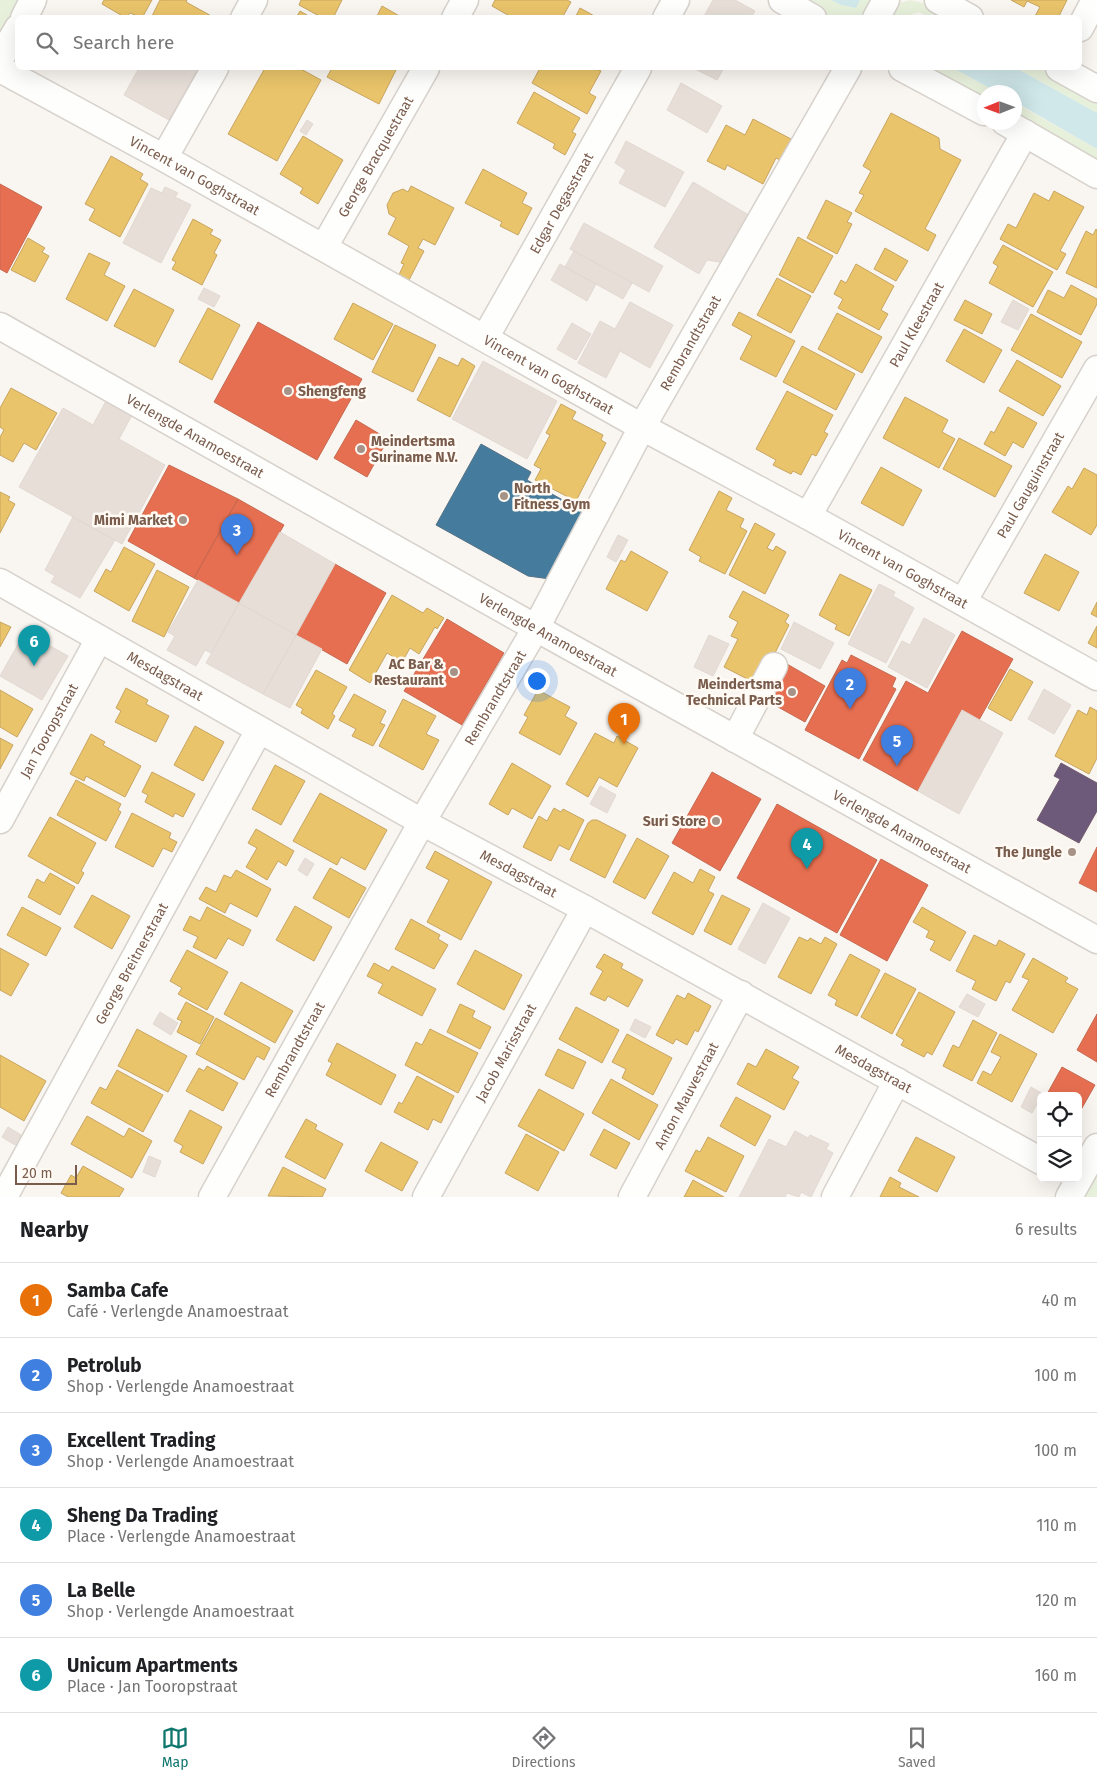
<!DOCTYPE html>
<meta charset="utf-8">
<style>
body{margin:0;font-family:"Fira Sans",sans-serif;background:#f6f6f6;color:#202124}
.controls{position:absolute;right:15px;bottom:15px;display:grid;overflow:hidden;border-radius:8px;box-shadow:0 5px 20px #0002}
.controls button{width:45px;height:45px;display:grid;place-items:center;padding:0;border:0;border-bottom:1px solid #e0e0e0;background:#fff;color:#202124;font:25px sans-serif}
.compass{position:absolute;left:977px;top:85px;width:45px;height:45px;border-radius:50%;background:#fff;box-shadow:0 5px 20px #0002;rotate:269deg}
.scale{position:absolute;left:15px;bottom:12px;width:62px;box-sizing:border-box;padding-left:5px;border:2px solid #7a5c4d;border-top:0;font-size:14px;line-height:18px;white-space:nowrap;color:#7a5c4d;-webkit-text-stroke:4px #fffaf3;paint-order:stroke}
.you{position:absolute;left:536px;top:680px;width:18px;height:18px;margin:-12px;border:4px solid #fff;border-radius:50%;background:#1a73e8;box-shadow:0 0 0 8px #1a73e833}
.badge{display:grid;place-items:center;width:32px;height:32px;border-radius:50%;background:#0f766e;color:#fff;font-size:16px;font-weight:700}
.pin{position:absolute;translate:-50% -41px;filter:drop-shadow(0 1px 2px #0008)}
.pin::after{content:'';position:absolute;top:26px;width:18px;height:15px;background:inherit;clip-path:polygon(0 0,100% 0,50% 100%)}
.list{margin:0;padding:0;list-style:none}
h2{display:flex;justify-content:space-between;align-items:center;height:65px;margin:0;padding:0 20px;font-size:21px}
h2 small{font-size:16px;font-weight:400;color:#757577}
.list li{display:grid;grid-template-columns:32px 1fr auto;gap:15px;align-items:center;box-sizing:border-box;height:75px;padding:0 20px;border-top:1px solid #e0e0e0}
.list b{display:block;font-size:19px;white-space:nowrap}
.list p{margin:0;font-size:16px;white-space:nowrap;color:#757577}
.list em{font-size:16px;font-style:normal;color:#757577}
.icon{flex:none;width:28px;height:28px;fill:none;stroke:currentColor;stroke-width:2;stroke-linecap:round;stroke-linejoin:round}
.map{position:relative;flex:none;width:1097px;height:1197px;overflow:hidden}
.search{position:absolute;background:#fff;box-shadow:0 5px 20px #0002;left:15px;right:15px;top:15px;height:55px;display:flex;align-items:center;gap:12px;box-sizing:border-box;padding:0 18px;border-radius:8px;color:#757577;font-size:19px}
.sheet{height:515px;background:#fff}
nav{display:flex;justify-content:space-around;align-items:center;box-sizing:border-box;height:70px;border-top:1px solid #e0e0e0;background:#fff;font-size:14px;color:#757577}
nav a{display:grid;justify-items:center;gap:2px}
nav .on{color:#0f766e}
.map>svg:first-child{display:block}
</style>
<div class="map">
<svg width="1097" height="1197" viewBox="0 0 1097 1197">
<rect width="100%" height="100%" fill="#f9f5f0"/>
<!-- green -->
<path fill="#e7f0db" d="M0 0H19L0 31Z
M801 0H831L841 5 855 8 860 0H878L870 18 832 17Z
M910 0 923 3 950 17H928L919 12 905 17 891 18 900 3Z
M924 68H953L997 92H984V101Z
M1016 68H1040L1097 99V113Z
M1014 102 1097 149V165L1015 118Z
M1097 1171V1197H1083Z"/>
<!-- water -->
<path fill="#d0e8ea" d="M831 0H860L856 8 841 5Z
M953 68H1016L1097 113V149L1015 102 1014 92H997Z"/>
<!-- homes -->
<path fill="#e9c46a" stroke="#c8a561" d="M104 0H152L142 18 130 13 126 18 102 4Z
M160 0H187L186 2 215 18H151Z
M301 0H342L333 18H323L299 5Z
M495 0H567L571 2 562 18H513L492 6Z
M1011 0H1067L1058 18H1034L1040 7 1027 1 1024 7Z
M382 6 403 18H376Z
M580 8 598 18H575Z
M300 11 312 18H296Z
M265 68H299L321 80 277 161 228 134Z
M332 68H397L379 104 327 77Z
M540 68H594L601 71 589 93 596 97 587 114 532 83Z
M534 92 580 118 572 132 576 134 565 155 553 148 555 144 517 123Z
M891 113 939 138 940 149 961 160 925 229 936 235 928 251 855 211 864 195 859 193 871 171 863 166Z
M753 119 791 139 780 160 776 158 763 184 727 165 725 170 707 161 726 125 745 135Z
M303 136 343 160 318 204 300 193 303 188 280 174Z
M111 156 143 174 140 179 148 184 120 237 89 220 95 209 85 204Z
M483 169 527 193 522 203 532 208 518 235 500 226 502 222 465 203Z
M411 186 454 208 435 245 423 239 418 248 424 251 408 282 398 277 404 264 401 263 409 246 388 234 396 218 389 214 387 205 393 193 403 189 408 192Z
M1054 191 1084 207 1060 251 1066 254 1057 270 1000 239 1008 224 1016 228 1034 193 1049 201Z
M826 200 852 213 847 222 852 224 837 254 807 238Z
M193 219 213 230 210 234 221 240 214 253 217 255 202 285 172 269 176 262 172 260Z
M1096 229 1097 230V288L1066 273 1086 231 1093 235Z
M798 237 833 256 813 293 779 275Z
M28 238 45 248 42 252 49 256 35 282 11 270Z
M1003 245 1053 272 1033 307 989 283 998 266 993 263Z
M885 248 908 261 896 281 874 269Z
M89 253 110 263 104 275 125 286 107 321 66 299Z
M856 264 894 286 881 310 888 314 879 330 838 308 843 299 834 294 841 280 846 283Z
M777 278 811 296 791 333 757 315Z
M1071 285 1097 299V304L1081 335 1037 312 1048 290 1064 298Z
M134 289 174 310 155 347 114 326Z
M965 300 992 314 982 334 954 320Z
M353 303 393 324 373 360 334 339Z
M208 308 240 325 212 380 179 362Z
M739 312 795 341 776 377 740 359 752 336 732 325Z
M837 313 882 337 862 373 818 349Z
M1031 314 1082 342 1062 378 1011 350Z
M395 325 436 345 413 392 372 372Z
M964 329 1002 350 984 383 946 361Z
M802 346 855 374 836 410 783 382Z
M439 357 458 366 462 358 475 366 450 417 417 400Z
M1017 360 1061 386 1043 416 999 391Z
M11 388 57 413 36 450 24 443 13 462 0 455V437L4 430 0 427V408Z
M787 391 833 415 824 432 828 434 816 456 812 454 801 475 793 471 791 474 773 465 776 460 756 449Z
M905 397 948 420 942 432 955 439 939 468 883 438Z
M561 404 576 412 572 419 603 435 601 440 606 443 576 501 535 480 541 469 534 465 550 435 546 433Z
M1008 407 1037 423 1023 448 1013 442 1005 456 984 444 991 431 994 433Z
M959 438 1012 466 995 497 943 469Z
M881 467 922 490 903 526 861 503Z
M1084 468 1097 475V525L1091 535 1052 512 1068 486 1072 489Z
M719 491 732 498 726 510 744 519 740 527 747 531 725 574 699 561 701 557 689 550Z
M0 492 10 497 8 500 15 504 0 533Z
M755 523 775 534 767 548 773 551 776 546 786 552 765 594 729 575Z
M124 547 155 564 129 611 94 591 106 569 111 572Z
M631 551 668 572 647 611 606 589 621 560 625 562Z
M1045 554 1079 572 1059 611 1024 593Z
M157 570 189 587 164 637 132 621Z
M840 574 872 590 849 636 835 629 837 625 819 615Z
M743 591 789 615 785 622 789 625 759 685 724 667 738 639 731 636 738 622 729 617Z
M392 595 423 613 427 608 444 618 437 629 435 627 419 654 410 648 402 662 387 653 370 683 349 670Z
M1097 602V617L1091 614Z
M0 622 11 627 0 647Z
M1097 626V648L1088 643Z
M1010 669 1033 682 1011 721 988 708Z
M316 670 347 687 332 714 335 716 328 729 301 713 303 709 296 705Z
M126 688 148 700 146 704 169 716 156 742 115 722 121 711 116 708Z
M0 690 33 709 17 737 0 727Z
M538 690 570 707 565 716 577 723 560 755 519 733 528 717 524 715Z
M354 694 386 711 380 723 385 725 373 746 352 736 356 729 339 720Z
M403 699 436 716 426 734 439 740 423 770 379 746Z
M1090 707 1097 711V758L1089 774 1055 756 1078 710 1087 715Z
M195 726 224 742 203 781 174 765Z
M595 733 614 743 617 736 638 748 617 787 599 777 588 797 566 784Z
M91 734 105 742 103 745 141 766 125 797 86 776 84 781 70 774Z
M0 738 13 745 0 769Z
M512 763 551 786 532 819 512 808 508 815 489 804Z
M275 765 305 781 281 825 252 809Z
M152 772 195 794 183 817 175 813 173 817 145 802 148 795 142 792Z
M76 780 121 804 118 810 121 812 106 841 57 815Z
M320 793 387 830 365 870 341 857 337 865 293 841Z
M554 808 561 812 563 809 584 820 569 850 559 845 551 861 523 847 539 816 547 821Z
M132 813 171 833 169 838 177 842 172 852 163 848 153 867 115 847Z
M50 817 96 843 81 871 84 873 78 884 28 856Z
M592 820H597L626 835 605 878 570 860 588 823Z
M256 829 294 851 286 866 278 861 267 880 246 867 257 848 248 843Z
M637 838 669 856 645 899 613 882Z
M435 851 492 882 461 940 427 922 449 880 426 868Z
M330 868 366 888 349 918 313 898Z
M700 869 715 877 708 891 714 894 693 935 652 913 674 872 693 883Z
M236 870 271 889 257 917 230 903 225 913 199 899 206 887 216 892 224 875 231 878Z
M50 873 75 887 60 915 28 897 37 879 44 883Z
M92 895 130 916 112 949 74 927Z
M722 895 750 909 731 945 704 931Z
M295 906 332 927 314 961 276 940Z
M22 907 61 928 46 956 7 935Z
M207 907 251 930 243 946 228 938 216 959 193 947 198 937 183 930 190 916 200 921Z
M922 907 966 932 950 961 930 950 935 941 926 937 929 931 913 922Z
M411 919 440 935 438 939 448 945 434 969 395 949Z
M974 935 996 946 999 940 1025 954 1010 983 1006 981 996 1001 972 989 976 981 956 971Z
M799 937 808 941 810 938 821 944 825 937 837 944 811 994 778 977Z
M0 948 29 964 11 996 0 990Z
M187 950 228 972 207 1010 178 994 182 988 170 981Z
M475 950 522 975 504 1010 457 984Z
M604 954 623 964 621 968 643 980 628 1007 608 996 605 1001 590 994 603 971 596 967Z
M850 954 880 970 857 1016 835 1005 837 1000 828 995Z
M1033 958 1068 978 1065 982 1078 989 1053 1033 1012 1010 1029 980 1022 977Z
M374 963 389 971 392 966 436 989 422 1016 378 993 383 984 367 976Z
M885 973 916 989 892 1034 861 1017Z
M241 982 293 1011 275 1043 224 1014Z
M919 992 955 1012 932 1055 927 1052 924 1057 901 1045 904 1040 896 1035Z
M688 993 711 1006 698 1032 695 1030 687 1045 676 1039 673 1044 656 1035 677 995 685 999Z
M186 1002 214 1017 200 1044 177 1032 182 1021 177 1019Z
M460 1004 475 1011 472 1017 491 1027 480 1049 447 1032Z
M576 1007 619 1030 602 1063 559 1039Z
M216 1018 270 1048 264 1060 257 1056 244 1080 196 1054Z
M973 1020 997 1033 972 1081 943 1066 953 1045 959 1048Z
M137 1029 187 1056 168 1092 118 1066Z
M430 1029 478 1053 458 1093 405 1065 416 1042 422 1045Z
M627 1034 672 1058 653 1095 622 1078 626 1069 612 1062Z
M1000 1034 1037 1054 1012 1102 977 1083 983 1071 991 1075 1001 1057 991 1052Z
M337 1043 396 1075 381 1105 326 1075 332 1063 328 1061Z
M558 1049 586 1062 573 1089 545 1075Z
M766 1049 799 1067 792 1078 799 1082 784 1110 737 1084 748 1063 756 1067Z
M0 1055 46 1081 24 1121 0 1107Z
M207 1066 238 1083 223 1111 186 1091 199 1068 204 1071Z
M117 1070 163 1095 143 1132 91 1103 100 1087 106 1090Z
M417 1076 454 1096 441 1123 433 1119 428 1130 394 1112 399 1102 402 1104Z
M611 1079 658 1105 639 1140 592 1113Z
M539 1089 584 1114 564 1151 518 1126Z
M736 1097 771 1116 755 1146 720 1126Z
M190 1110 222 1127 203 1164 180 1152 183 1146 174 1141Z
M87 1116 124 1137 129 1128 152 1141 132 1178 71 1144Z
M306 1119 317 1125 315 1129 343 1144 325 1179 285 1157Z
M604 1129 630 1143 616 1169 590 1155Z
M526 1134 559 1152 538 1191 505 1173Z
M708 1137 744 1156 726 1192 685 1171 696 1150 700 1152Z
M916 1137 955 1157 937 1192 898 1171Z
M381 1142 418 1162 402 1191 365 1171Z
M83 1166 124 1189 119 1197H68L61 1193 71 1175 76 1178Z
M283 1167 326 1189 322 1197 268 1196Z
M890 1177 901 1183 899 1187 919 1197H880Z
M693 1180 724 1197H684Z"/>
<!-- shops -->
<path fill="#e76f51" stroke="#c66950" d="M0 184 42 207 7 273 0 269Z
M258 322 362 379 317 460 214 402Z
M356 420 388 439 367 477 334 458Z
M169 465 238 499 194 578 128 541Z
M238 499 284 525 239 603 194 578Z
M335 564 386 593 347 664 296 635Z
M447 619 504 653 462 725 404 691Z
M962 631 1013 659 979 720 962 710 918 791 863 760 906 681 928 693Z
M851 655 896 678 892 687 896 689 859 759 805 730 842 660 847 663Z
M787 664 825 686 805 722 760 697 774 687Z
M712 772 761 799 720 871 672 843Z
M777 804 877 860 837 933 737 878Z
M1097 847V892L1079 883Z
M881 859 928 885 887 961 840 935Z
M1097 1014V1062L1077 1050Z
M1062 1067 1095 1085 1078 1115V1096H1046Z"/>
<!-- offices -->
<path fill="#6d597a" stroke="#715a6c" d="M1061 763 1097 783V811L1079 843 1037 820 1060 779 1054 776Z"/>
<!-- public -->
<path fill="#457b9d" stroke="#557285" d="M481 444 531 472 527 480 586 513 550 579 528 576 436 525Z"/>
<!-- building -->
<path fill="#e6ded7" stroke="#e2d8d2" d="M713 0H735L755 11 751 18H703Z
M139 68H198L169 120 124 95Z
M693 68H724L717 80Z
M681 83 722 106 707 133 667 110Z
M307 120 313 124 306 135 300 131Z
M626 141 684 172 665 207 619 183 626 170 615 163Z
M693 182 752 217 725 263 707 260 699 274 654 247Z
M165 187 178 193 175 197 191 205 161 263 123 243 151 188 162 193Z
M584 223 663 266 649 292 570 249Z
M574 251 632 283 623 299 565 267Z
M560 264 596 284 587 301 551 280Z
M204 288 220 296 214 307 198 299Z
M1013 300 1029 309 1018 330 1001 322Z
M630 302 673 325 650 368 620 351 606 378 578 363 600 321 615 329Z
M572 323 591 334 576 360 557 349Z
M483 361 557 401 527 459 452 419Z
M106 401 132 415 119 439 165 465 122 544 19 487 63 408 93 425Z
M73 517 115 540 80 598 51 582 55 576 45 570Z
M280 532 335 564 296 635 239 603Z
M618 535 628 540 616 562 607 557Z
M198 580 239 603 211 653 205 650 196 666 167 650 175 636 168 632Z
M879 584 895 592 893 596 914 608 886 663 848 644Z
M239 603 296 635 263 694 206 663Z
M924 618 955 635 927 688 888 667 902 641 910 645Z
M794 622 834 643 820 669 781 649Z
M25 632 68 656 42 700 0 676Z
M296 635 322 649 290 708 263 694Z
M709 635 729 644 713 676 694 667Z
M1044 689 1071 705 1054 734 1028 719Z
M962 710 1003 733 959 814 918 791Z
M600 786 616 795 607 813 590 804Z
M305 858 314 864 307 876 298 870Z
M763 903 790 918 765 964 738 949Z
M967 994 985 1004 978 1017 959 1007Z
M160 1012 178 1023 171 1035 153 1024Z
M635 1019 651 1027 645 1038 630 1030Z
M1031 1087 1043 1094 1032 1113 1021 1107Z
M8 1127 21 1135 15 1145 2 1137Z
M795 1131 808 1138 810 1135 829 1144 826 1149 833 1153 811 1197 801 1192 799 1197 787 1193 785 1197H739L769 1139 786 1147Z
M149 1156 161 1161 155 1177 143 1172Z"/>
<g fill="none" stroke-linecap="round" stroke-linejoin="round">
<!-- minor casing -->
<g stroke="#d7d1cb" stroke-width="29">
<g id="minor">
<path d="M782 0 813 18"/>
<path d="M938 0 970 18"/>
<path d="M24 18 33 0"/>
<path d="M244 18 254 0"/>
<path d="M455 18 465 0"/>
<path d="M666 18 676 0"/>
<path d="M876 18 886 0"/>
<path d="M1080 28 1095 0"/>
<path d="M0 59 18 28"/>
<path d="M902 68 984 112"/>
<path d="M1059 68 1097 89"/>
<path id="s1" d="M0 69 164 158 642 427 808 516 1097 677"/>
<path d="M1005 122 1097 175"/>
<path d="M164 158 215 68"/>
<path id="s2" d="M324 247 426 68"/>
<path id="s3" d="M0 326 536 628 1097 940"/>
<path id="s4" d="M485 338 638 68"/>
<path id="s5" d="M808 516 1025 133"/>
<path id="s6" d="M0 582 422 822 585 909 1041 1161"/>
<path id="s7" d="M963 602 1097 369"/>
<path d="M735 739 774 666"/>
<path id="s8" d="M0 820 99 639"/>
<path id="s9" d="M4 1197 259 730"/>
<path id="s10" d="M212 1197 422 822 536 628 642 427 848 68"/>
<path id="s11" d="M426 1197 585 909"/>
<path id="s12" d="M632 1197 741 994"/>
<path d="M835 1197 897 1081"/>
<path d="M1069 1197 1097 1147"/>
</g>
</g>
<!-- minor -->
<use href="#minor" stroke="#fefefd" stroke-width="26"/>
</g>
<!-- markers -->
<g fill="#a69286" stroke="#fffaf3" stroke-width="2">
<circle cx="288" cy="391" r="5"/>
<circle cx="361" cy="449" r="5"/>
<circle cx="504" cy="496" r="5"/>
<circle cx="183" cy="520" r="5"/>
<circle cx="454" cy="672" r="5"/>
<circle cx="792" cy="692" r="5"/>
<circle cx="716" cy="821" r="5"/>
<circle cx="1072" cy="852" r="5"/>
</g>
<g text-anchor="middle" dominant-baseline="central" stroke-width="5" stroke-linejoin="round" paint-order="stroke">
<!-- street labels -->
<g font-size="14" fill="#7a5c4d" stroke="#fffaf3">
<text stroke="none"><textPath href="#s2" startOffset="104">George Bracquestraat</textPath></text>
<text stroke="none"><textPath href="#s1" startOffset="222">Vincent van Goghstraat</textPath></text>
<text stroke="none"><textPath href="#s4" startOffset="155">Edgar Degasstraat</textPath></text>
<text stroke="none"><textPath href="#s5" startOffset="220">Paul Kleestraat</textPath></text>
<text stroke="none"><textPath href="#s10" startOffset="979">Rembrandtstraat</textPath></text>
<text stroke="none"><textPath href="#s1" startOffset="628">Vincent van Goghstraat</textPath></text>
<text stroke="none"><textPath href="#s3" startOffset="224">Verlengde Anamoestraat</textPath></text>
<text stroke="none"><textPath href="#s7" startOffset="135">Paul Gauguinstraat</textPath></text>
<text stroke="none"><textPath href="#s1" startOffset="1032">Vincent van Goghstraat</textPath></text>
<text stroke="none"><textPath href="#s3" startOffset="629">Verlengde Anamoestraat</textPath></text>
<text stroke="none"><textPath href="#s6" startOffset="190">Mesdagstraat</textPath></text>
<text stroke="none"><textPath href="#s10" startOffset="574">Rembrandtstraat</textPath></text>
<text stroke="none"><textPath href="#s8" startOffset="102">Jan Tooropstraat</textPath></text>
<text stroke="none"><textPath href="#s3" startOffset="1034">Verlengde Anamoestraat</textPath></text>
<text stroke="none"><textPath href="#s6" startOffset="595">Mesdagstraat</textPath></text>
<text stroke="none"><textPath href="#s9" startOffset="266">George Breitnerstraat</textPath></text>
<text stroke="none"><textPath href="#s10" startOffset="169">Rembrandtstraat</textPath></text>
<text stroke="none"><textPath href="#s11" startOffset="165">Jacob Marisstraat</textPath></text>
<text stroke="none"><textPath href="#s6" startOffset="1000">Mesdagstraat</textPath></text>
<text stroke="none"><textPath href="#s12" startOffset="115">Anton Mauvestraat</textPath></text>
</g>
<!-- poi labels -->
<g font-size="14" font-weight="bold" fill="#7a5c4d" stroke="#fffaf3" text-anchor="end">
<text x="298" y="391" text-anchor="start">Shengfeng</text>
<text x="371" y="441" text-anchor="start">Meindertsma<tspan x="371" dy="16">Suriname N.V.</tspan></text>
<text x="514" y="488" text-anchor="start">North<tspan x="514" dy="16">Fitness Gym</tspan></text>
<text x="173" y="520">Mimi Market</text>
<text x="444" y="664">AC Bar &amp;<tspan x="444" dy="16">Restaurant</tspan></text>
<text x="782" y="684">Meindertsma<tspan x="782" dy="16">Technical Parts</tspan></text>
<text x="706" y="821">Suri Store</text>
<text x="1062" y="852">The Jungle</text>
</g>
</g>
</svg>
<div class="controls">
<button><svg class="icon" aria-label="locate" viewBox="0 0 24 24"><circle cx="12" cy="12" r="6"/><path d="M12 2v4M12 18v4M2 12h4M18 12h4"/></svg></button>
<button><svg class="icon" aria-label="layers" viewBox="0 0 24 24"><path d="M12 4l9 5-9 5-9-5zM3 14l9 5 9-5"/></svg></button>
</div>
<svg class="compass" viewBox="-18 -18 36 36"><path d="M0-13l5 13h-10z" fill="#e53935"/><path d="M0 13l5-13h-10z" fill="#757577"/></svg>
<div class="scale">20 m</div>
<div class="you"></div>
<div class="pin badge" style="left:624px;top:744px;background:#e8710a">1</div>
<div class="pin badge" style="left:850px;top:709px;background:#3f7fe0">2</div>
<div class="pin badge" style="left:237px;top:555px;background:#3f7fe0">3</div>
<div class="pin badge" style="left:807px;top:869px;background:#0f9aa8">4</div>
<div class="pin badge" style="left:897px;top:766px;background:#3f7fe0">5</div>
<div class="pin badge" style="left:34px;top:666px;background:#0f9aa8">6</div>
<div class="search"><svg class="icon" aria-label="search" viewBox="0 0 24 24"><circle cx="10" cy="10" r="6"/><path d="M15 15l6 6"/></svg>Search here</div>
</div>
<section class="sheet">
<h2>Nearby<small>6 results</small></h2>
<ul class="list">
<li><span class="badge" style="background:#e8710a">1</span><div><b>Samba Cafe</b><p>Café · Verlengde Anamoestraat</p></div><em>40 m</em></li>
<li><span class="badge" style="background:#3f7fe0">2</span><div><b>Petrolub</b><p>Shop · Verlengde Anamoestraat</p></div><em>100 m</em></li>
<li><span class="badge" style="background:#3f7fe0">3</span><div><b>Excellent Trading</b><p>Shop · Verlengde Anamoestraat</p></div><em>100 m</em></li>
<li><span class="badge" style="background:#0f9aa8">4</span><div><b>Sheng Da Trading</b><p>Place · Verlengde Anamoestraat</p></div><em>110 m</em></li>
<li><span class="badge" style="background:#3f7fe0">5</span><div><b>La Belle</b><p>Shop · Verlengde Anamoestraat</p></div><em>120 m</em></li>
<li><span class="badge" style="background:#0f9aa8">6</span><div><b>Unicum Apartments</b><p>Place · Jan Tooropstraat</p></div><em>160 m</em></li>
</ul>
</section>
<nav>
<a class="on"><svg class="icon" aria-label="map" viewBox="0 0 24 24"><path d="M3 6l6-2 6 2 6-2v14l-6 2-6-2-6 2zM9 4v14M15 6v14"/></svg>Map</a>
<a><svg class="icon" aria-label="directions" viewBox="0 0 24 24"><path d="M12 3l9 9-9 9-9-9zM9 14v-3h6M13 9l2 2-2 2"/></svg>Directions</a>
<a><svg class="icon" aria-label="saved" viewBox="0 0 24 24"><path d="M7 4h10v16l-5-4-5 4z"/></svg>Saved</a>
</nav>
